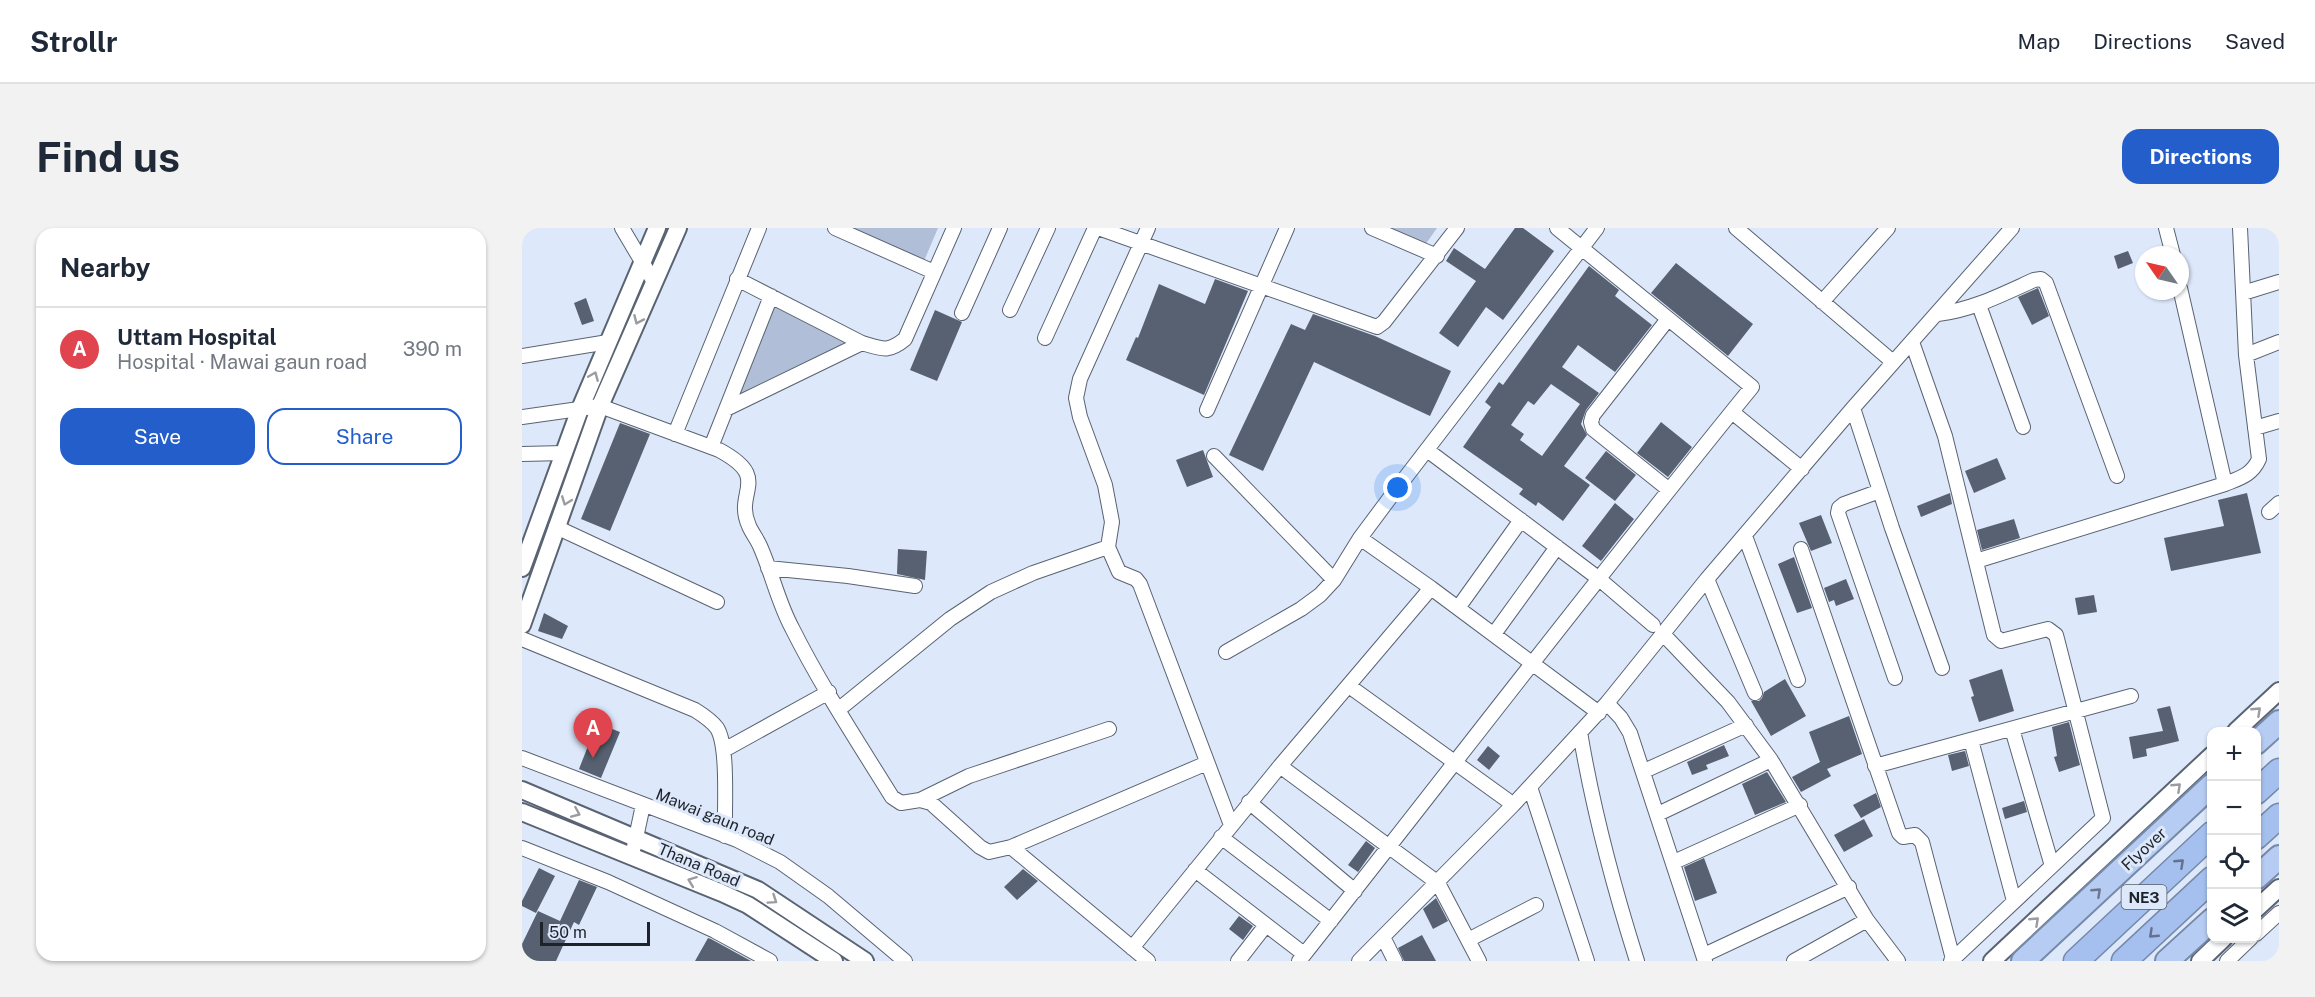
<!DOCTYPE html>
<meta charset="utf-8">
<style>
body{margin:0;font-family:"Public Sans",sans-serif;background:#f2f2f3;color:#1f2937}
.controls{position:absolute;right:18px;bottom:18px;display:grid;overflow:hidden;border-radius:12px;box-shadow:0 2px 4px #0004}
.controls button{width:54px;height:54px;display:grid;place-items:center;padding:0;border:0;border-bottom:2px solid #e0e1e3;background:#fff;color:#1f2937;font:30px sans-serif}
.compass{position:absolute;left:1613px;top:18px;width:54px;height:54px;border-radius:50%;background:#fff;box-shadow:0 2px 4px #0004;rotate:304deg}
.scale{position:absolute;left:18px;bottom:15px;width:110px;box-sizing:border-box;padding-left:6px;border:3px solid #1e2229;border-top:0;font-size:16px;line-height:21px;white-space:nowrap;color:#1e2229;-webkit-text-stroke:4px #dde8fb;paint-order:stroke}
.you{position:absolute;left:876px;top:260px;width:21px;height:21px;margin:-15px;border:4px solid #fff;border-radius:50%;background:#1a73e8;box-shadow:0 0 0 9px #1a73e833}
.badge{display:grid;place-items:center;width:39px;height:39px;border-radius:50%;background:#235ecb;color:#fff;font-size:20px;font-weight:700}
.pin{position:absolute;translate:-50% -50px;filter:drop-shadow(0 2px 3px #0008)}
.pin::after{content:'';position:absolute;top:32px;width:21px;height:18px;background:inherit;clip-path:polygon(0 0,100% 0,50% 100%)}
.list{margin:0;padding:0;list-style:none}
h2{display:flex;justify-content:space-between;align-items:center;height:78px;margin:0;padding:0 24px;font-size:26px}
h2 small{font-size:20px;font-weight:400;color:#747a83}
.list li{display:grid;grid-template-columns:39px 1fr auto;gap:18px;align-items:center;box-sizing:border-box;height:84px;padding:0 24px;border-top:2px solid #e0e1e3}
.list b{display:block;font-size:22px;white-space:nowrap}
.list p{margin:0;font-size:20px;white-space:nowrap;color:#747a83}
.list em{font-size:20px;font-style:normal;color:#747a83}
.actions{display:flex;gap:12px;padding:18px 24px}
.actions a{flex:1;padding:14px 0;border:2px solid #235ecb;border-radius:18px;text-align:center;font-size:21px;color:#235ecb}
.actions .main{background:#235ecb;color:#fff}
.icon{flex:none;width:33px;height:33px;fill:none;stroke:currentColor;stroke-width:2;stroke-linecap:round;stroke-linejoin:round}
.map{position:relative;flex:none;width:1757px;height:733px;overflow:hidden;border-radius:18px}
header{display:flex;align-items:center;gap:36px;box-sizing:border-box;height:84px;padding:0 30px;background:#fff;border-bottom:2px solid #e0e1e3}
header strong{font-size:28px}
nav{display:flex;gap:33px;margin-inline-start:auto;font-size:21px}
.intro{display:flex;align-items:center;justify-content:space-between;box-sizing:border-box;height:144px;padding:0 36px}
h1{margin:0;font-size:42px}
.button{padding:15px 27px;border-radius:18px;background:#235ecb;color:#fff;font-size:21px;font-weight:700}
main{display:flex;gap:36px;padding:0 36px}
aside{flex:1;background:#fff;border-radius:18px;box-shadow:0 2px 4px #0004}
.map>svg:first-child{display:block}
</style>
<header>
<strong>Strollr</strong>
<nav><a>Map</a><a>Directions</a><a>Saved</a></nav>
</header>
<div class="intro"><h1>Find us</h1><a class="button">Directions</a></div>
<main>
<aside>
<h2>Nearby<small></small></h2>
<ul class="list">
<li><span class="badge" style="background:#e0444e">A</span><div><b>Uttam Hospital</b><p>Hospital · Mawai gaun road</p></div><em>390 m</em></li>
</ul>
<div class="actions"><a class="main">Save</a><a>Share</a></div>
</aside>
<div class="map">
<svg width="1757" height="733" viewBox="0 0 1757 733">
<rect width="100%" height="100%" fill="#dde8fb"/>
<!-- green -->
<path fill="#b0bed7" d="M325 0H416L402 33Z
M863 0H915L903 17Z
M251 74 332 116 212 173Z"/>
<!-- building -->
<path fill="#586171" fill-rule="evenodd" d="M993 0H1001L1032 23 981 92 964 79 936 119 917 105 954 53 924 33 932 20 963 41Z
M1606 23 1611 35 1596 41 1592 28Z
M1154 35 1231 96 1206 128 1129 65Z
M1067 38 1097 62 1093 68 1130 97 1093 144 1056 117 1040 139 1077 165 1064 182 1059 196 1065 207 1042 238 1068 257 1041 293 1016 274 1014 278 997 266 1001 261 941 219 969 179 963 174 977 154 981 157ZM1029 156 1058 176 1020 228 998 212 1002 206 989 197 1006 173 1012 177Z
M693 51 726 63 682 167 604 132 614 109 616 110 637 56 683 76Z
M1516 60 1527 88 1510 97 1496 69Z
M64 70 72 93 60 97 52 75Z
M413 82 440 94 415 153 388 142Z
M791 86 853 108 929 143 908 188 792 134 741 243 707 227 769 96 783 102Z
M1139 194 1170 219 1146 249 1115 225Z
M98 195 128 206 88 303 59 291Z
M681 222 691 249 665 259 654 232Z
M1084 223 1114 247 1093 273 1063 250Z
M1475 230 1484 251 1452 265 1443 243Z
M1428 265 1430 276 1399 289 1395 278Z
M1725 265 1739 325 1649 343 1642 310 1702 298 1696 272Z
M1093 275 1112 291 1079 333 1060 318Z
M1299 287 1310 315 1289 323 1277 295Z
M1492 291 1498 310 1460 322 1455 302Z
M376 321 405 323 403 352 375 346Z
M1272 329 1290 380 1275 385 1256 336Z
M1324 351 1332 371 1314 378 1312 372 1307 374 1302 360Z
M1572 367 1575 384 1556 387 1553 370Z
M22 385 46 398 40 411 16 403Z
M1480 441 1492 483 1457 494 1449 469 1452 468 1447 452Z
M1263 451 1284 488 1249 508 1229 473H1237L1240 470 1242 464Z
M1648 478 1657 513 1624 521 1625 528 1611 531 1607 509 1641 503 1635 481Z
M1327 488 1340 526 1305 541 1309 548 1279 564 1270 549 1298 534 1287 504Z
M1547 494 1558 537 1537 544 1532 529 1535 528 1530 499Z
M75 495 98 504 79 550 57 541Z
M1202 517 1207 528 1184 537 1186 541 1170 547 1165 534Z
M966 518 978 528 967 542 955 532Z
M1443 523 1447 538 1430 543 1426 527Z
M1245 544 1264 574 1233 587 1220 556Z
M1354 565 1359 579 1339 590 1331 577Z
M1502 573 1505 584 1483 591 1480 580Z
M1342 591 1351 608 1322 624 1312 607Z
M844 613 853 620 836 644 826 637Z
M1182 630 1195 665 1173 673 1162 639Z
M17 640 33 648 14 685 0 678V673Z
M501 641 516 653 495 672 482 659Z
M57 652 75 659 57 697 52 694 34 733H0V716L16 683 38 693Z
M914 670 926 693 911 701 901 681Z
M717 688 731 698 721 712 707 701Z
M900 707 914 733H882L876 720Z
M186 710 189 711 229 733H173Z"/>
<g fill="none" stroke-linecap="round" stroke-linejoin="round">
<!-- minor casing -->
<g stroke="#596372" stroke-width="16">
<path id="minor" d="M100 0 132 54
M313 0 412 44
M576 0 855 99 862 94 935 0
M626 0 558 151 554 170 558 189 583 257 590 294 586 319 597 344 614 351 618 356 709 597
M850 0 915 28
M1214 0 1371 134
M1644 0 1651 27
M215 51 340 115C360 121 366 125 383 111L432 0
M1658 60 1703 256
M1721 65 1757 54
M1300 74 1366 0
M1457 77 1501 199
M488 82 526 0
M440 85 478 0
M1416 86C1450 82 1481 66 1512 52L1519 51 1524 55 1595 248
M1146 91 1071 187 1069 194 1071 201 1146 261
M523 110 573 0
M1390 114 1423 208 1472 407 1479 413 1526 401 1534 407 1581 590 1429 733
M1724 127 1757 114
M0 128 86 114
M1331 180 1370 300 1420 440
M204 181 340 115
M685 182 765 0
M1210 184 1280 241
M0 189 78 178 197 222C251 251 211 263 227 298 230 305 235 311 238 318 250 345 256 374 270 400 299 458 336 514 370 569L379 575 398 572 409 575 458 619 467 624 489 619 626 733
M1733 200 1757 193
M153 206 237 0
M189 219 249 68
M905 222 1076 350 1131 397
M0 226 42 225
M692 228 812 352
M1358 263 1322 276 1317 280 1316 285 1373 450
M1747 284 1757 275
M34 299 195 374
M1223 308 1276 452
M1279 321 1377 605 1381 609 1393 607 1400 614 1431 731
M1454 333 1703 256C1718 250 1730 247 1737 231L1724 127 1718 0
M246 340 326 348 393 358
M1185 351 1233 465
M909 360 1077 485
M936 380 999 292
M972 406 1035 319
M1142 407 1206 474 1249 532 1345 692 1376 733
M0 411 173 482C181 487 189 492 195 500 207 519 202 584 203 608
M704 424 779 381 798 367 812 352 838 310 870 267 1075 0
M827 458 985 572
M1085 475 1099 490 1108 505 1183 733
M316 482 428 391 469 364 511 345 586 319
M1490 501 1530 638
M1058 504C1071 582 1091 657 1115 733
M1449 512 1492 673
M202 522 307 464
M0 530 215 612 258 634 306 668 383 733
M758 538 909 360 838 310
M1353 538 1609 468
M1122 543 1224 497
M1008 559 1065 733
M398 572 447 548 587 501
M727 574 833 663
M1136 586 1249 532
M699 609 809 693
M112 619 121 577
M489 619 685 535
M0 620 86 654 193 703 248 733
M1152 634 1278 577
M673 642 782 726
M1734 706 1757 685
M861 709 873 733
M946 712 1014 677
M610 720 758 538 916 655 957 733
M1182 727 1327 659
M716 733 744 697
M777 733C928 542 1076 348 1230 159L1035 0
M837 733 991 577 1085 475 1185 351 1331 180 1490 0
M1272 733 1345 692
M1705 733 1729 710"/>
</g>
<!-- tertiary casing -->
<g stroke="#596372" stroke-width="20">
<path id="tertiary" d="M0 340 58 181 135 0
M0 397 78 178 156 0
M1714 503 1757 463
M0 562 236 662 343 733
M0 584 200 665 226 677 312 733
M1734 681 1757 660
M1470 733 1690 527
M1678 733 1702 710"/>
</g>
<!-- trunk casing -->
<g stroke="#7689a9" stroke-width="26">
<path id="trunk" d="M1734 515 1757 494
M1734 650 1757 629
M1501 733 1690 557
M1645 733 1690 692"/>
</g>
<!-- motorway casing -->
<g stroke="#7689a9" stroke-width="27">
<path id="motorway" d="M1734 564 1757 543
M1734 609 1757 588
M1554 733 1690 606
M1602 733 1690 651"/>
</g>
<!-- minor -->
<use href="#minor" stroke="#fff" stroke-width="14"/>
<!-- tertiary -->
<use href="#tertiary" stroke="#fff" stroke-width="16"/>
<!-- trunk -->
<use href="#trunk" stroke="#b7ccf2" stroke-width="22"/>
<!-- motorway -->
<use href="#motorway" stroke="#a5c0ee" stroke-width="24"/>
</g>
<!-- one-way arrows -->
<defs><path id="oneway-chevron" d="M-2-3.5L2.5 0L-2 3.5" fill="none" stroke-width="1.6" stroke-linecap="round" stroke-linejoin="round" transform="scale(1.5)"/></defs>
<g stroke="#9a9c9f">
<use href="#oneway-chevron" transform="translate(116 92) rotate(114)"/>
<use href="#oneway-chevron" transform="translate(72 148) rotate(-67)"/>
<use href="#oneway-chevron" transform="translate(44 273) rotate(111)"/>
<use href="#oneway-chevron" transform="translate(1735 483) rotate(-43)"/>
<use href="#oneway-chevron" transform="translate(1655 559) rotate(-43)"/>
<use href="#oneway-chevron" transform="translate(54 585) rotate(23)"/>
<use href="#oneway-chevron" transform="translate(170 653) rotate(-159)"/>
<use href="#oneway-chevron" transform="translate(251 672) rotate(34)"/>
<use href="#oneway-chevron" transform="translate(1513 693) rotate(-43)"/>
</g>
<g stroke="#62718c">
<use href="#oneway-chevron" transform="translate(1658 635) rotate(-43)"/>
<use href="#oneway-chevron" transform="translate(1631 706) rotate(137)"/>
</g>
<use stroke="#6a778e" href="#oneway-chevron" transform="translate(1575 664) rotate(-43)"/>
<g text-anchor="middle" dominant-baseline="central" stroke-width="6" stroke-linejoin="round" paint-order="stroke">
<!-- shield labels -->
<rect fill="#dde8fb" stroke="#575d68" stroke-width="1.5" x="1599.5" y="657" width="45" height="24" rx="4.5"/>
<g font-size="15" font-weight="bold" fill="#1e2229">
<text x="1622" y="669">NE3</text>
</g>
<!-- street labels -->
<g font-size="16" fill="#1e2229" stroke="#dde8fb">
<text transform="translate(193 589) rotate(22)">Mawai gaun road</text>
<text transform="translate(1622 621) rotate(-43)">Flyover</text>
<text transform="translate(177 637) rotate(23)">Thana Road</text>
</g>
</g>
</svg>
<div class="controls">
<button>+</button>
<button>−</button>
<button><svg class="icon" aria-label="locate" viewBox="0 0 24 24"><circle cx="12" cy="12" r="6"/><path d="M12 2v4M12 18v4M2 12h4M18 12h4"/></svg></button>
<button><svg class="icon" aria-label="layers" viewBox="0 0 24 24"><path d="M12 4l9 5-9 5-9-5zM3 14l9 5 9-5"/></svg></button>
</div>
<svg class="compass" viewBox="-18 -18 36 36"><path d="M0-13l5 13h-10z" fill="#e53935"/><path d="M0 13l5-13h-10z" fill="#747a83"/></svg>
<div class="scale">50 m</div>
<div class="you"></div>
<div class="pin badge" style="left:71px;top:530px;background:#e0444e">A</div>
</div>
</main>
